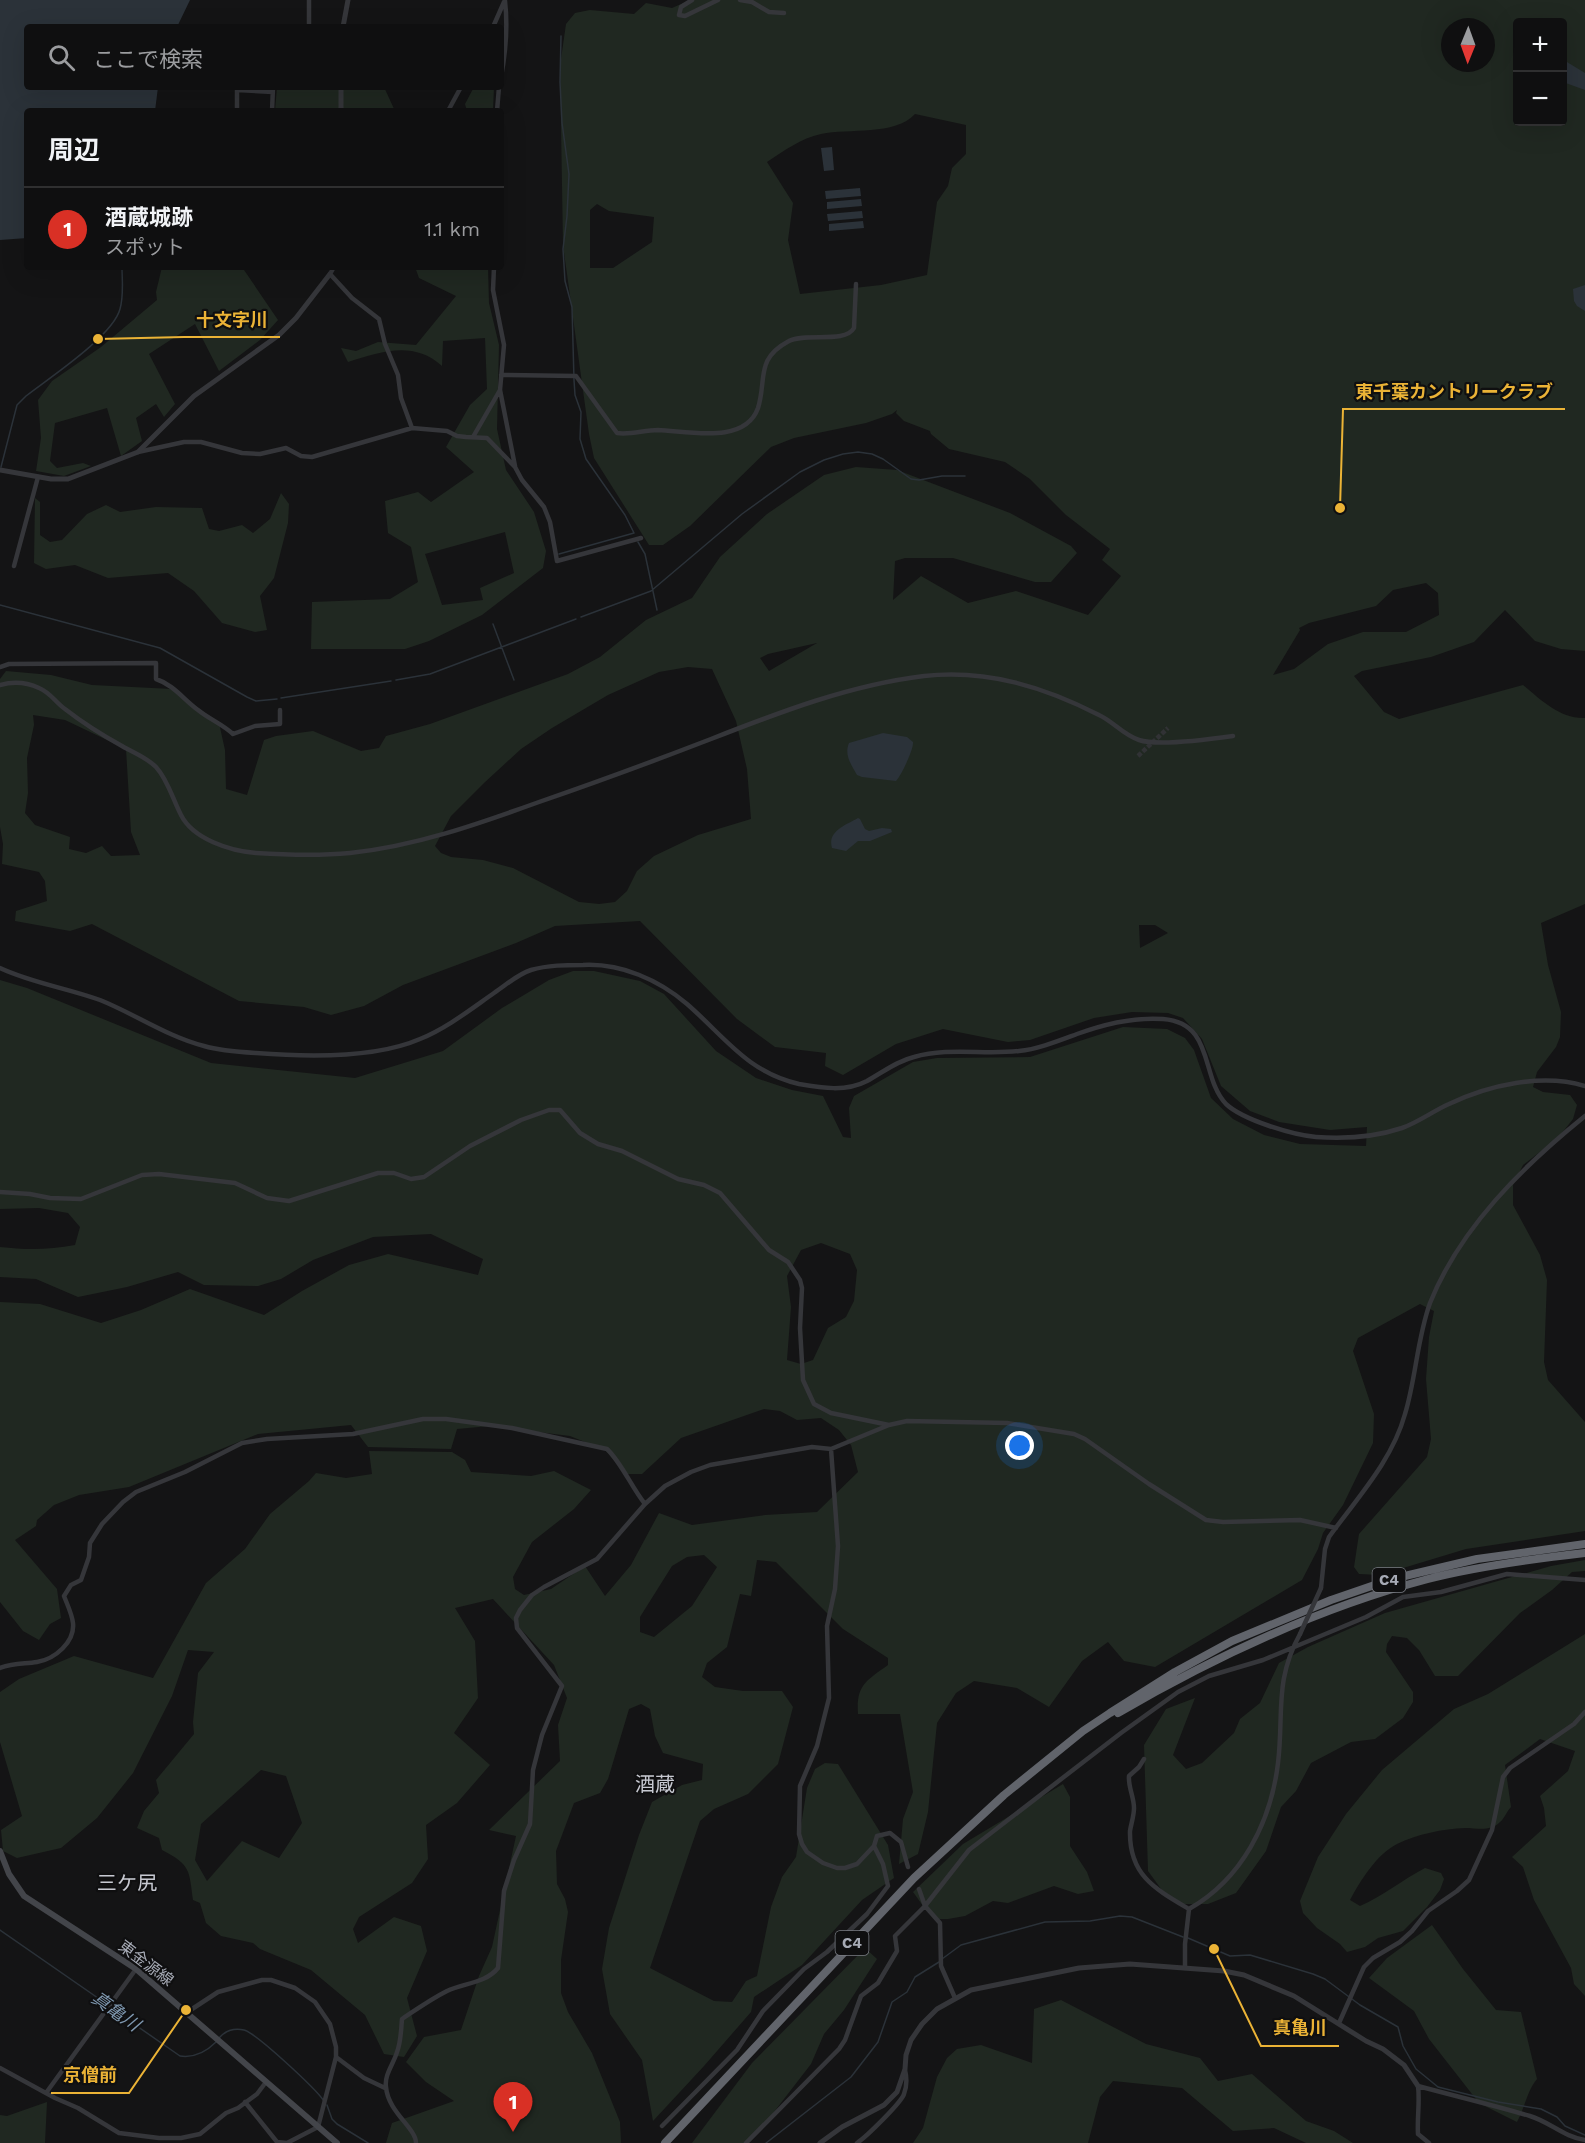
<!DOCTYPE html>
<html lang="ja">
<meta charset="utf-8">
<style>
body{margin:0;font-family:"Work Sans","Noto Sans JP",sans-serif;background:#181819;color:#f1f3f6}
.controls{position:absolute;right:18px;top:18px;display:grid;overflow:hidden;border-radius:6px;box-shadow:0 6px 24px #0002}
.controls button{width:54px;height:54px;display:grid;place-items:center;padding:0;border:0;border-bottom:2px solid #2f2f30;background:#0f0f10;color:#f1f3f6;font:30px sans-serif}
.compass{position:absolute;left:1441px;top:18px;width:54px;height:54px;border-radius:50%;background:#0f0f10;box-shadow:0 6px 24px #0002;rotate:181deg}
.you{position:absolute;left:1020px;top:1446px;width:21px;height:21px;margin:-15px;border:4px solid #fff;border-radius:50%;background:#1a73e8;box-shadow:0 0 0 9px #1a73e833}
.badge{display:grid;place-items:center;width:39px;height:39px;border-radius:50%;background:#d93025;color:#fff;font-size:20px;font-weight:700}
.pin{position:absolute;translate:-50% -50px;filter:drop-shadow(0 2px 3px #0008)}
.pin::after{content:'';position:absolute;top:32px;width:21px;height:18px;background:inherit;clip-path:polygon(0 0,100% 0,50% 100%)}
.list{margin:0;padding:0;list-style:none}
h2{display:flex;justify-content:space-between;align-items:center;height:78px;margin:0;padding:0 24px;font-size:26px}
h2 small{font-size:20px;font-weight:400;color:#9b9c9f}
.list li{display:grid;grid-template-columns:39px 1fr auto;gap:18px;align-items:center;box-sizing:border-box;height:84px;padding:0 24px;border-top:2px solid #2f2f30}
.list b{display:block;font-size:22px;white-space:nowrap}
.list p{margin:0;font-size:20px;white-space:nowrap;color:#9b9c9f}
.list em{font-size:20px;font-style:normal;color:#9b9c9f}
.icon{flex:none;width:33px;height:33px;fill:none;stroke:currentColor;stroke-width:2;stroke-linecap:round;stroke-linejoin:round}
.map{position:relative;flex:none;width:1585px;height:2143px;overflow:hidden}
.search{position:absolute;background:#0f0f10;box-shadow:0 6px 24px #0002;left:24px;top:24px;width:480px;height:66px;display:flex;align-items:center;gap:15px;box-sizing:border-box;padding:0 21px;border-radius:6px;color:#9b9c9f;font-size:22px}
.panel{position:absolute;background:#0f0f10;box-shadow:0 6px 24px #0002;left:24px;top:108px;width:480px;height:162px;border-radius:6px}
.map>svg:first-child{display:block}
</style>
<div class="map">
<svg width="1585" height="2143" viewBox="0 0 1585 2143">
<rect width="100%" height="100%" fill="#141415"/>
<!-- green -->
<path fill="#202821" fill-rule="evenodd" d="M690 0H1585V651L1561 649 1535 641 1505 610 1474 642 1431 657 1362 671 1354 676 1384 712 1399 719 1523 685C1541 700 1560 719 1585 718V904L1541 923 1548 965 1561 1012 1560 1037 1556 1047 1537 1072 1533 1087 1543 1092 1570 1095 1577 1105 1573 1119 1558 1138 1523 1165 1513 1185V1205L1540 1255 1547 1280 1544 1362 1548 1380 1585 1422V1531L1466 1549 1380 1575 1359 1574 1354 1567 1359 1534 1427 1457 1431 1439 1426 1379 1429 1337 1434 1311 1420 1304 1358 1338 1353 1351 1374 1414 1373 1443 1343 1505 1323 1533 1318 1549 1302 1580 1155 1667 1124 1661 1108 1642 1082 1661 1049 1707 1017 1688 974 1681 956 1693 937 1723 928 1812 918 1854 899 1864 903 1819 913 1792 900 1714H858C856 1685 866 1681 888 1665V1658L843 1629 776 1562 757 1560 751 1596 740 1594 727 1647 707 1663 702 1677 715 1687 743 1691H782L793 1707 778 1764 748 1794 714 1809 700 1821 650 1968 714 2001 732 2002 746 1981 757 1976 771 1907 782 1877 796 1857 807 1788 815 1769 825 1763 838 1764 888 1845 894 1878 862 1900 802 1965 754 1997 751 2012 704 2066 653 2121 642 2060 610 2014 602 1969 609 1928 639 1835 652 1802 682 1785 702 1780 703 1764 663 1753 655 1736 650 1709 641 1704 629 1709 608 1779 600 1793 574 1803 556 1851 557 1884 565 1899 568 1912 561 1960V1993L568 2012 592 2053 620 2122 621 2143H386L392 2123 454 2101 426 2082 406 2062 424 2037 461 2030 479 1976 492 1947 516 1836 489 1830 560 1761 558 1725 567 1698 554 1665 493 1599 455 1608 475 1641 478 1698 454 1733 490 1765 457 1803 426 1825 428 1859 412 1883 359 1917 353 1929 358 1943 394 1917 421 1926 427 1951 407 1998 417 2036 404 2057 384 2054 365 2015 311 1970 260 1949 253 1943 221 1936 206 1923 200 1903 193 1900C189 1870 191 1865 162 1850L159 1838 137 1828 144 1811 159 1793 156 1780 194 1734 193 1722 198 1673 214 1652 188 1650 172 1696 133 1773 97 1818 61 1848 17 1858 3 1851 1 1830 22 1816 0 1742V1692L19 1679 74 1656 153 1678 206 1583 245 1549 270 1514 309 1481 316 1473 346 1478 372 1474 369 1451 452 1452 465 1460 471 1472 531 1476 554 1471 591 1490 574 1509 532 1542 513 1577 515 1589 524 1595 551 1589 585 1566 605 1596 631 1565 659 1513 692 1525 765 1515 817 1512 858 1472 851 1445 839 1430 821 1418 797 1420 780 1411 764 1409 681 1438 642 1474H626L605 1450 570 1436 490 1426 457 1429 451 1449 368 1447 351 1425 258 1434 129 1487 79 1495 54 1505 37 1520 36 1526 15 1540 57 1589 61 1618 50 1624 39 1640 23 1631 0 1602V1302L40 1304 101 1323 141 1310 190 1289 264 1315 302 1291 349 1265 388 1254 478 1275 483 1259 431 1234 373 1237 313 1260 281 1279 258 1286 204 1285 178 1272 127 1287 78 1297 36 1279 0 1277V1247C26 1250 49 1250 75 1245L80 1227 68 1213 39 1208 0 1209V980L27 988 211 1063 355 1078 443 1051 502 1008 549 980 573 971H594L640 981 664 994 716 1051 756 1078 792 1090 823 1096 843 1137 851 1138 849 1108 854 1096 913 1062 937 1058 1030 1057 1123 1027 1167 1029 1185 1038 1194 1050 1211 1098 1233 1119 1264 1135 1300 1144 1366 1146 1367 1127 1330 1130 1279 1122 1250 1111 1221 1086 1202 1039 1183 1018 1168 1013 1132 1012 1094 1018 1030 1040 1008 1042 943 1029 896 1044 843 1075 825 1066 826 1053 775 1047 737 1019 640 921 555 926 516 943 403 985 364 1006 331 1015 304 1007 239 1001 92 924 70 931 15 921 16 911 47 901 45 881 39 872 2 864 3 844 0 827V679L6 671 51 675 92 685 172 689 219 723 225 750 226 789 247 795 264 740 276 736 313 731 361 751 379 748 386 736 430 724 568 674 600 657 646 620 692 598 720 557 767 514 824 475 856 467 897 470 1010 513 1071 546 1077 553 1051 582H1035L953 558H905L895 561 893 600 921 576 968 603 1016 591 1088 615 1121 576 1102 560 1110 549 1066 515 1030 479 1005 462 949 449 931 434 930 431 904 421 896 413 897 410 892 414 866 423 794 438 771 447 690 526 663 545H649L594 458 589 434 563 245 560 66 566 24 575 13 590 10 634 14 646 3 672 8ZM1518 22H1562V122H1518ZM1450 27H1486V63H1450ZM915 114 966 125V154L952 168 948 186 937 202 927 275 881 285 800 294 788 240 793 203 767 162C784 151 801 138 821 134 849 128 895 136 915 114ZM597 204 609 211 654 217 652 242 613 268H590V210ZM1426 583 1438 593 1439 615 1406 632H1363L1328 644 1294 669 1273 675 1300 630 1299 628 1309 623 1376 606 1393 590ZM817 643 769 671 760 658 768 654ZM688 667 712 669 736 721 747 769 751 819 698 835 654 856 637 871 627 891 615 902 599 904 579 902 513 868 483 860 451 857 441 853 435 846 451 816 484 783 521 749 552 728 608 695 659 672ZM33 715 65 720 126 749 131 832 140 855 111 856 102 846 86 853 69 849 70 837 35 825 25 813 28 793 27 758 34 725ZM1139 925H1155L1168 933 1140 948ZM821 1243 850 1254 857 1270 854 1301 846 1317 828 1328 813 1360 801 1364 787 1360 791 1307 787 1276 801 1250ZM704 1555 717 1567 692 1606 654 1637 640 1632V1617L672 1566 687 1557ZM261 1770 286 1776 302 1823 279 1858 242 1841 207 1881 195 1860 201 1824Z
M277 87H384L395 111H275Z
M474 87H494L493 111H467L465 104Z
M162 267H242L278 320 260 340 219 371 195 324 149 354 175 404 164 417 156 404 136 418 142 441 121 456 107 408 55 423 50 461 57 468 83 463 91 466 64 476 36 471 41 438 38 400 52 381 101 347 157 300 156 292Z
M415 267H488L489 303 499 345 497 429 506 470 534 512 546 551 543 568 482 615 429 641 405 649H311L312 602 390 599 418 582 411 547 388 533 385 501 418 492 431 502 474 472 446 447 470 405 487 389 485 338 443 341 442 366C413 340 381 352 348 362L341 348 356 351 378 342 416 345 456 296 419 278ZM505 532 514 573 480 588 483 600 442 605 425 554Z
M281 493 289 504 288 523 274 578 260 596 267 630 255 632 222 623 194 591 168 573 108 578 75 565 46 569 34 563 35 498 40 502V535L50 542 62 540 87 514 106 505 120 512 156 507 202 508 209 529 219 531 242 525 253 533 270 519Z
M1585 1560V1571L1572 1572 1552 1590 1520 1613 1458 1676H1435L1419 1650 1407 1638 1392 1636 1387 1644 1386 1652 1413 1692V1702L1403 1718 1375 1739 1351 1742 1311 1763 1296 1791 1281 1807 1266 1851 1236 1893 1208 1904H1178L1164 1893 1148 1871 1144 1745 1166 1709 1195 1698 1173 1755 1186 1769 1202 1763 1234 1733 1240 1719 1260 1703 1279 1663 1308 1647 1385 1613 1551 1566Z
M1585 1634V1996L1574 1984 1571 1968 1534 1900 1523 1867 1512 1857 1546 1826 1544 1808 1540 1796 1568 1771 1575 1751 1540 1739 1505 1765 1511 1807C1507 1811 1504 1819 1500 1822 1490 1832 1478 1828 1465 1828 1443 1829 1417 1834 1397 1844 1376 1855 1361 1880 1350 1900L1360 1906C1383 1896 1402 1880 1425 1868L1441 1873 1444 1879 1440 1890 1427 1907 1403 1931 1378 1938 1365 1947 1347 1952 1340 1944 1317 1928 1303 1913 1300 1901 1318 1857 1346 1814 1382 1770 1454 1709 1488 1694Z
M1063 1784 1070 1797V1846L1087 1872 1094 1891 1078 1894 1054 1886 1008 1903 993 1901 965 1916 948 1919H939L926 1910 913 1892 963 1844Z
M1432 1925 1463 1969 1496 2010 1521 2012 1537 2079C1527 2091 1525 2107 1517 2122L1479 2103 1429 2039 1414 2011 1369 1978 1387 1958Z
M865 1948 877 1959 844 2010 824 2034 811 2064 767 2121 745 2143H692L752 2063Z
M1061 2000 1146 2044 1200 2058 1218 2081 1252 2074 1306 2121 1334 2131 1353 2143H1306L1274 2128 1233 2131 1182 2088 1113 2081 1100 2097 1088 2143H913L923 2128 937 2077 947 2058 957 2049 981 2045 1032 2063 1034 2009Z
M47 2102 45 2143H0V2115L7 2116Z"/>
<!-- water -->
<path fill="#2b3239" d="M0 0H190L177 27H27V87H158L155 111H27V238L0 240Z
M1562 59 1585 73V90L1563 82Z
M832 147 834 170 824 171 821 148Z
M860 188 861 196 826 199 825 191Z
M861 199 862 206 827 209V202Z
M862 211 863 218 828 221 827 214Z
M863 221 864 228 829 231V224Z
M1585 285V311L1577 306 1574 301 1573 289Z
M883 733 907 737 913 742C914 749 901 776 896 781L862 777 857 775C851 764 844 755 849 743Z
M858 818 860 819 865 829 869 831 882 828 891 829 892 832 870 841H858L846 851 832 848C827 831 846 825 858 818Z"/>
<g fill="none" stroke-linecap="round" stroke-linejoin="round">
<!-- stream -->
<path stroke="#2b3239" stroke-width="1.5" d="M1 467 17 405 26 396C49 378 113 336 120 309 124 295 122 281 122 267
M638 542 645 554 657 610
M559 554 634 533 625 515 586 459 580 439 581 412 575 395 574 380 572 307 565 281 563 249 567 216 569 174 562 123 560 82 561 36
M0 605 160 648 247 697 256 701 277 699
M581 617 651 591 742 514 800 472 824 460 843 454 858 452 872 454 883 459 911 479 919 480 942 476H965
M493 624 514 680
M396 680 430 674 576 619
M281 698 391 681
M0 1930 108 2005
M1188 1938 1230 1956 1250 1955 1313 1974 1325 1979 1360 2005 1398 2027 1403 2046 1416 2069 1438 2087 1498 2102 1541 2109 1557 2117 1565 2126 1585 2135
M942 1959 961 1945 1045 1922 1090 1921 1120 1916 1132 1917 1183 1937
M111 2008 180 2056C194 2058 206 2052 216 2042
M219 2038C225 2031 234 2028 244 2030 256 2033 315 2088 324 2101
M327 2105 332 2119 337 2124 368 2143
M766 2143 851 2077 878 2042 892 2002 907 1992 915 1977 939 1962"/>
<!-- minor-tunnel -->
<path stroke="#313235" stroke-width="4.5" stroke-dasharray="4.5 2" stroke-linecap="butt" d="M1138 756 1168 728"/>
<!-- minor -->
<path stroke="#35363a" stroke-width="4.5" d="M692 0 681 7 679 15 685 16 718 0
M740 0 752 2 769 12 784 13
M267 27H268
M309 27V0
M493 27 504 2
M501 77C506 51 508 27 505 1
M237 90 273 92
M237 111V87
M272 111 273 87
M448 111 461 87
M497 111 499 87
M334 267 330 274 352 298 379 319 385 344 398 375 401 398 412 428
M494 267 493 290 504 345 500 390 515 466
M501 375 576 376 617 433C631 435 644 430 658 430 688 431 745 445 758 408 767 379 755 359 789 341 806 332 845 344 854 328L856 284
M473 437 500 390
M138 452 184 442H201L242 453 260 454 286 448 301 456 312 457 412 428 447 431 457 436 466 437 487 438 515 467 522 480 544 507 550 522 557 561 641 538
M14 566 38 477
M0 667 9 664 156 663V679C174 685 183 699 198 710 209 719 222 724 233 734L255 726 280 724V710
M0 685C14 681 26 682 39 688 51 693 55 702 65 709 83 723 102 735 122 746 134 753 146 757 156 767 168 780 173 800 181 815 193 839 230 851 256 853 287 855 319 856 350 853 416 846 478 824 539 802 597 782 654 761 711 739 780 712 850 685 924 676 987 669 1044 687 1099 715 1114 722 1123 735 1139 740 1157 746 1212 739 1233 736
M0 968C32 983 67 988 100 1000 135 1014 168 1037 204 1046 221 1051 239 1052 256 1053 306 1057 374 1059 420 1039 447 1028 471 1009 494 993 506 985 518 974 531 970 548 965 566 965 583 965 621 963 659 980 687 1004 725 1037 747 1072 799 1084 822 1088 846 1092 867 1081 883 1072 897 1061 914 1057 948 1047 984 1055 1019 1051 1038 1049 1058 1041 1077 1034 1104 1024 1134 1017 1163 1019 1215 1023 1200 1077 1226 1104 1243 1120 1293 1135 1316 1137 1344 1139 1375 1137 1402 1128 1419 1122 1433 1111 1449 1104 1489 1085 1542 1073 1585 1086
M0 1192 30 1194 50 1198 81 1199 142 1175 159 1174 235 1183 267 1198 289 1201 378 1173H394L411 1179 424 1177 470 1146 521 1120 549 1110H560L580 1133 598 1144 622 1151 678 1179 704 1185 720 1193 769 1250 788 1262 800 1280 802 1288 800 1328 803 1380 814 1404 831 1413 889 1425
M831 1449 838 1546 835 1589 827 1626 829 1698 817 1746 800 1786 799 1834 802 1844 807 1852 823 1863 837 1868H845L857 1864 874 1846 877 1836 890 1833 901 1842 908 1867
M1321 1588 1325 1549 1329 1537C1357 1498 1392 1461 1405 1414 1416 1378 1417 1339 1430 1303 1460 1228 1523 1166 1585 1116
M0 1668C13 1663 24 1664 37 1662 55 1659 75 1642 73 1623 72 1614 67 1604 64 1596L71 1585 81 1580 89 1557 90 1543 102 1524 123 1502 136 1492 185 1472 242 1443 267 1439 353 1434 423 1419H446L512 1428 607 1449C621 1462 632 1488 645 1504
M1144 1759 1139 1767 1129 1776C1128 1787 1134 1797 1134 1808 1134 1816 1131 1824 1130 1831 1129 1875 1155 1889 1189 1909
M919 1889 925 1906 940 1923 941 1966 955 1998
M1189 1909C1242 1879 1271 1822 1278 1763 1284 1714 1274 1681 1300 1634
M1185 1968V1944L1189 1909
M186 2013 218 1992 262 1980H271L295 1988 315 2002 330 2024 336 2047V2057L318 2127 287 2143 277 2142 245 2102
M1339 2023 1364 1967 1373 1958 1400 1942 1412 1931 1428 1911 1457 1891 1469 1880 1492 1830 1503 1777 1510 1768 1574 1724 1585 1712
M336 2057 364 2078 385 2088
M0 2068 55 2098 78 2108 119 2133 159 2138H181L200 2134 226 2113 238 2108 257 2094 266 2082
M46 2093 136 1969
M662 2126 737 2050 763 2011 804 1969 827 1952 867 1914 888 1886 883 1864 874 1846
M416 2143C416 2128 388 2112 386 2087 384 2075 394 2063 397 2052 401 2042 401 2030 402 2019 417 2009 431 1999 447 1991 464 1983 486 1983 498 1968L504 1891 514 1860 530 1824 533 1770 542 1735 562 1686 517 1628 516 1618 520 1610 532 1595 544 1587 597 1559 645 1504 665 1486 691 1472 710 1465 812 1447 831 1449 889 1425 907 1421 1007 1423 1074 1434 1085 1439 1149 1484 1206 1520 1223 1522 1300 1520 1336 1528
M746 2143 839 2049 845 2040 861 1996 878 1983 897 1951 895 1936 925 1906 969 1850 1121 1733 1178 1692 1209 1676 1263 1660 1366 1617 1403 1597 1441 1592 1507 1574 1585 1580
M857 2143C866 2137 901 2103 904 2094 907 2086 907 2078 905 2070
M1429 2143 1418 2134C1417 2118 1420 2101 1418 2086 1455 2096 1493 2105 1530 2116 1550 2122 1564 2137 1585 2140"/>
<!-- tertiary -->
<path stroke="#35363a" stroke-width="5" d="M343 27 348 0
M341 87V111
M0 470 51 479H68L138 452 194 396 279 335 296 318 330 274
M820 2143 842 2127 884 2105 897 2092 905 2069 906 2055 911 2040 922 2024 937 2009 971 1990 1079 1968 1130 1964 1224 1971 1244 1975 1294 1996 1366 2041 1383 2049 1404 2065 1418 2086"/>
<!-- secondary -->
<path stroke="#43454a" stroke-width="6" d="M0 1851 9 1874 24 1896 136 1969 337 2143"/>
<!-- motorway -->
<path stroke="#61646b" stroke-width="8" d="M1118 1713C1216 1656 1318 1608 1428 1579 1479 1566 1532 1559 1585 1553
M665 2143 914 1878 1004 1795 1083 1731 1110 1713 1175 1672 1232 1641 1331 1600 1392 1579 1477 1559 1585 1544"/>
<!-- minor-bridge -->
<path stroke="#35363a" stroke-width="4.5" d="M1300 1634 1321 1588"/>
</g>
<g text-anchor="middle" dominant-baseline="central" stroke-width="4.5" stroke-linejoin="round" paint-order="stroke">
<!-- shield labels -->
<g fill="#0f0f10" stroke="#797c84" stroke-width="1.5">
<rect x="1372.5" y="1568" width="33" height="24" rx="4.5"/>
<rect x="835.5" y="1931" width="33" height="24" rx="4.5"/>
</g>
<g font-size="15" font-weight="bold" fill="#a6aab5">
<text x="1389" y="1580">C4</text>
<text x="852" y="1943">C4</text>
</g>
<!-- street labels -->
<g font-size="16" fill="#a6aab5" stroke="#0f0f10">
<text transform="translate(146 1963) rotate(37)">東金源線</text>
</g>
<!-- water labels -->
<g font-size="18" font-style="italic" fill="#7e97af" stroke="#0f0f10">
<text transform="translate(116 2011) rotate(35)">真亀川</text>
</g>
<!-- quarter labels -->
<g font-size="20" fill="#c7c9d1" stroke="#0f0f10">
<text x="655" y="1784">酒蔵</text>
<text x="127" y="1883">三ケ尻</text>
</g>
</g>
<!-- callouts -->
<path fill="none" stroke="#ebb336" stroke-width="2" d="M98 339L184 337H280M1340 508L1343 409H1565M1214 1949L1261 2046H1339M186 2010L129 2093H51"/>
<g fill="#ebb336" stroke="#0f0f10" stroke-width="2">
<circle cx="98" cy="339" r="6"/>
<circle cx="1340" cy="508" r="6"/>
<circle cx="1214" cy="1949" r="6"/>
<circle cx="186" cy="2010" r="6"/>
</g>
<g font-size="18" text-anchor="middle" font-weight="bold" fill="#ebb336" stroke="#0f0f10" stroke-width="4.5" stroke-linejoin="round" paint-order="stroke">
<text x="232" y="326">十文字川</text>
<text x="1454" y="398">東千葉カントリークラブ</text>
<text x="1300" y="2034">真亀川</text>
<text x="90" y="2081">京僧前</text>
</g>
</svg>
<div class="controls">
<button>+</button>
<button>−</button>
</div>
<svg class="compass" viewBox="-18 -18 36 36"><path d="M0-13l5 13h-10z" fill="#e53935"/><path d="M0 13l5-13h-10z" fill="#9b9c9f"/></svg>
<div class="you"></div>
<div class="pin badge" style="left:513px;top:2132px">1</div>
<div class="search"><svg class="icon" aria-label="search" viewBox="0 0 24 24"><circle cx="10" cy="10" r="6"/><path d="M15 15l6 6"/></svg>ここで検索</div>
<section class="panel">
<h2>周辺<small></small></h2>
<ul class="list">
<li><span class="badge">1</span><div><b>酒蔵城跡</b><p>スポット</p></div><em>1.1 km</em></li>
</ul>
</section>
</div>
